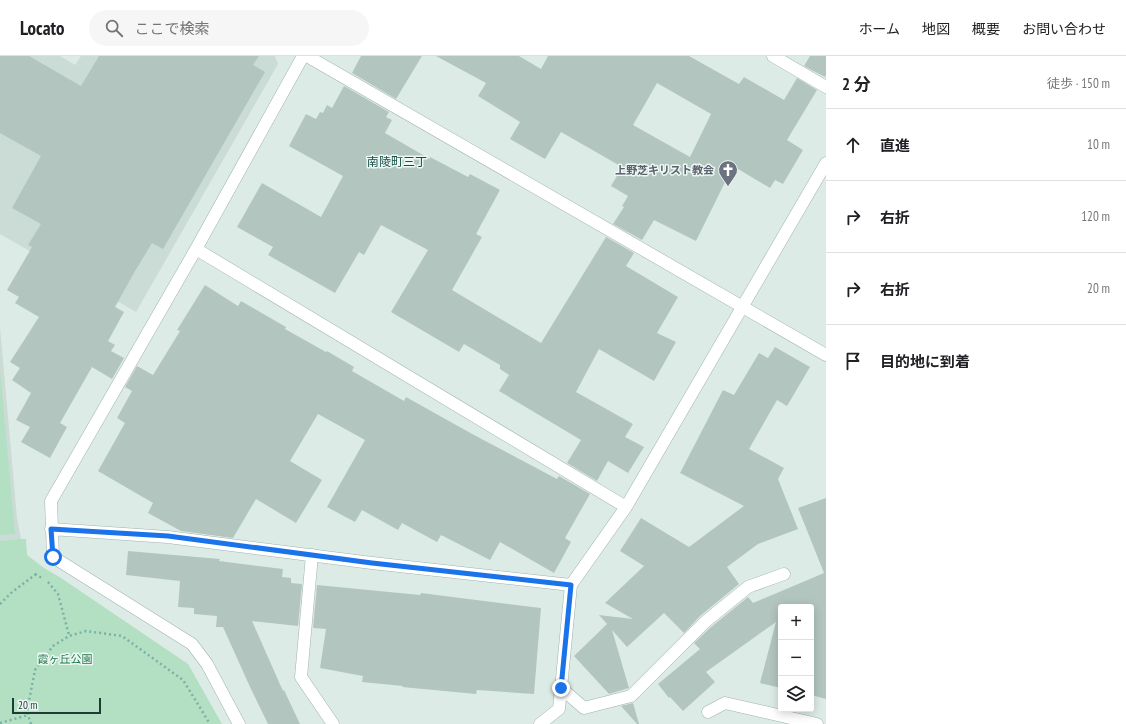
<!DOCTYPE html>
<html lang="ja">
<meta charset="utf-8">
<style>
body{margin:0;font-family:"PT Sans Narrow","Noto Sans JP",sans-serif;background:#f6f6f6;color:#202124}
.controls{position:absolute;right:12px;bottom:12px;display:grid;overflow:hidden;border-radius:4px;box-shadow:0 2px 10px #0003}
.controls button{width:36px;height:36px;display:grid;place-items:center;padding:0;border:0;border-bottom:1px solid #e0e0e0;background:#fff;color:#202124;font:20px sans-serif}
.scale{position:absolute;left:12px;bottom:10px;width:89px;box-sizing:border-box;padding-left:4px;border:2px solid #1d3c36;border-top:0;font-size:11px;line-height:14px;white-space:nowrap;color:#1d3c36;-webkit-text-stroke:3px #edf7f3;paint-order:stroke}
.stop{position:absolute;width:12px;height:12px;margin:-9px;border:3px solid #1a73e8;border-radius:50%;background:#fff}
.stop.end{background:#1a73e8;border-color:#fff;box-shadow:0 1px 4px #0008}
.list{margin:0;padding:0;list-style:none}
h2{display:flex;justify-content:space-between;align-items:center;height:52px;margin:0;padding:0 16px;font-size:17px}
h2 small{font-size:13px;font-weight:400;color:#757577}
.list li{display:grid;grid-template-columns:26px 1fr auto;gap:12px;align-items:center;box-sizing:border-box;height:72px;padding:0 16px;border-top:1px solid #e0e0e0}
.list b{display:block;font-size:15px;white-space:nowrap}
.list em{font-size:13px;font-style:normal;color:#757577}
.icon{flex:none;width:22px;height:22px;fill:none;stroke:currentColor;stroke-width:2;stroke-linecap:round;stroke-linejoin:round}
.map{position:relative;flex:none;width:826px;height:668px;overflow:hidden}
header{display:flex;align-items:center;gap:24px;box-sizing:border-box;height:56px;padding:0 20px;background:#fff;border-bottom:1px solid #e0e0e0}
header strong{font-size:19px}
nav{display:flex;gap:22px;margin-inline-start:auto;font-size:14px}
.search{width:280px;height:36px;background:#f6f6f6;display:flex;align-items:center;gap:10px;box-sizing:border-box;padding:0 14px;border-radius:22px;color:#757577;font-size:15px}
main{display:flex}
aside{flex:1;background:#fff}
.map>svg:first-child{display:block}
</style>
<header>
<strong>Locato</strong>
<div class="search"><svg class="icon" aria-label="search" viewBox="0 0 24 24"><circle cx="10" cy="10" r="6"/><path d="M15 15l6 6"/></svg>ここで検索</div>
<nav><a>ホーム</a><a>地図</a><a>概要</a><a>お問い合わせ</a></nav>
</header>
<main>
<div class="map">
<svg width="826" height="668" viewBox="0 0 826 668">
<rect width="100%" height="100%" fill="#ddebe6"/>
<!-- built -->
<path fill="#cbdbd5" d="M0 0H60L75 9 81 0H275L278 8 136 256 0 178Z
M0 271 17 462 21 483 0 485Z"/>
<!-- green -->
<path fill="#b3dfc3" d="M0 314 15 478 0 479Z
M21 483H26L27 499 44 512 61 522 188 608 222 668H0V485Z"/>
<!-- building -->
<path fill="#b2c6bf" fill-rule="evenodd" d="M0 0H29L81 30 99 0H259L253 9 265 16 163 193 152 187 135 215 115 251 124 256 108 285 115 289 111 295 124 302 112 323 92 311 60 367 67 371 50 402 21 386 30 371 16 364 31 337 12 324 20 312 10 306 39 261 15 247 19 241 7 234 32 191 28 189 41 168 12 152 41 100 0 77Z
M361 0H422L396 43 352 17Z
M436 0H519L541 13 548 0H689L739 28 744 21 784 44 797 22 817 34 787 84 803 94 783 128 775 124 770 132 733 110 696 185 654 164 642 184 613 168 624 151 622 150 628 140 611 130 622 111 561 76 545 103 510 83 520 66 478 40 486 27ZM657 27 711 58 690 101 633 69Z
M810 0H826V19L825 21 804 10Z
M344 30 389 56 386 61 392 64 385 77 430 103V101L468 121 470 118 500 134 476 178 482 181 452 234 541 287 606 181 634 197 626 210 678 241 657 277 676 286 654 325 599 293 576 336 633 368 625 381 644 391 628 417 608 405 597 425 567 407 581 384 499 335 509 319 500 313V309L464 288 459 296 391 256 428 194 381 169 364 199 359 196 335 237 268 199 273 191 237 171 262 127 321 161 343 120 289 90 306 58 316 63 320 56 323 57 327 49 332 52Z
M205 229 238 250 241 245 286 271 285 273 326 296 327 295 354 311 352 315 404 345 406 341 474 379 557 423 559 420 590 438 565 482 571 486 554 517 500 486 490 504 441 479 437 486 402 467 398 474 362 454 355 466 327 451 365 384 318 358 290 405 322 424 296 467 256 443 233 482 181 475 148 457 153 447 98 415 125 367 117 362 132 335 125 331 137 310 153 319 180 275 177 274Z
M775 291 810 311 787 350 777 344 749 393 784 412 778 423 798 473 758 488 727 511 739 528 700 560 684 577 664 557 627 591 612 574 629 632 609 638 574 600 607 568 599 559 633 563 605 547 644 510 620 495 641 462 689 491 744 450 680 417 723 334 734 339 759 297 768 302Z
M826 442V643L811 639V551H781V632L760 627 776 566 706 616 715 626 683 655 670 641 669 642 658 628 700 593 694 587 710 572 748 541 753 547 824 517 798 452Z
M128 495 220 503 219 505 283 513 282 521 291 522V527L302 528 298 570 252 565 283 635 284 634 300 668H268L250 631 223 571H216L217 560 194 558V552L178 551 180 525 126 519Z
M317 529 420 539 421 537 541 552 534 638 477 634 476 638 402 631 403 630 362 626 363 620 320 612 326 573 313 572Z
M633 647 639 668H637L621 650Z"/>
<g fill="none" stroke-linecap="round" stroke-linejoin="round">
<!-- service casing -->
<g stroke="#a0b3ae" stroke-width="13">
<path id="service" d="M312 499 301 621 333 668
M561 632 584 652 631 640 705 566 748 531 784 518
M540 668 559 653 571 529"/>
</g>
<!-- minor casing -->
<g stroke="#a0b3ae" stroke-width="13">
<path id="minor" d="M307 0 826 299
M773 0 826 31
M196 193 626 451
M51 473 168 481 372 507 571 529 626 451 826 107
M708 656 725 647 817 668
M239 668 207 608 192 588 53 501 51 445 196 193 303 0"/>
</g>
<!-- path -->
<path stroke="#79b2a5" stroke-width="2.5" stroke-dasharray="2 3" stroke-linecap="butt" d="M35 518 42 522
M48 526 58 538 69 579
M0 548 11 537 36 518
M0 667 28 659
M31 668 28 659V650L35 614 53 590 69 580 86 575 122 580 183 624 210 668"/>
<!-- service -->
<use href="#service" stroke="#fff" stroke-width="12"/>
<!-- minor -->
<use href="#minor" stroke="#fff" stroke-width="12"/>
</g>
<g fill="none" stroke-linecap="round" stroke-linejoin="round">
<!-- route -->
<path stroke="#1a73e8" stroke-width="5" d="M53 501 51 473 168 480 372 507 571 529 561 632"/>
</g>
<!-- icons -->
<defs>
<g id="church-pin" transform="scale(1)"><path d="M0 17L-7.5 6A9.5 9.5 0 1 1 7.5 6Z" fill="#6b7280" stroke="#edf7f3"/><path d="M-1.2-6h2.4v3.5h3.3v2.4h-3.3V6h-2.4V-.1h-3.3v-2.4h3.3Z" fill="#fff"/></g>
</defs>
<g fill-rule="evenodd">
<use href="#church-pin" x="728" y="114"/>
</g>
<g text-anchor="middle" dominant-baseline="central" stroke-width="3" stroke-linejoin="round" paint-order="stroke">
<!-- worship labels -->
<g font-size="11" font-weight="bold" fill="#5b616d" stroke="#edf7f3" text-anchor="end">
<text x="714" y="114">上野芝キリスト教会</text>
</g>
<!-- park labels -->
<g font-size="11" fill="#23774b" stroke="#edf7f3">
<text x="65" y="603">霞ヶ丘公園</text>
</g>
<!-- neighbourhood labels -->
<g font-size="12" fill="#174f47" stroke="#edf7f3">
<text x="397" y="105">南陵町三丁</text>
</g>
</g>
</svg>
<div class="controls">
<button>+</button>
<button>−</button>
<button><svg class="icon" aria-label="layers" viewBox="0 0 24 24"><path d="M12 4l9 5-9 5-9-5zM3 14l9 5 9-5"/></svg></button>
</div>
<div class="scale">20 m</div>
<div class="stop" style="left:53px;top:501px"></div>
<div class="stop end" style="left:561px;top:632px"></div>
</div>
<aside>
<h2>2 分<small>徒歩 · 150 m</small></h2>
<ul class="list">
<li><svg class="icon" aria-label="ahead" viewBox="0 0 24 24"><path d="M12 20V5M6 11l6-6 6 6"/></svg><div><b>直進</b></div><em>10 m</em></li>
<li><svg class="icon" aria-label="right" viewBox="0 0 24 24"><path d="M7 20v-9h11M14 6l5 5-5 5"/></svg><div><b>右折</b></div><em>120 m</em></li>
<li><svg class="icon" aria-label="right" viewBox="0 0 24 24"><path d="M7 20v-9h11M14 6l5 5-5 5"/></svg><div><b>右折</b></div><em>20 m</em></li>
<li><svg class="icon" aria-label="arrive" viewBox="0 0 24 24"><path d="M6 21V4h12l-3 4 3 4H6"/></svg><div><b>目的地に到着</b></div></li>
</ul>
</aside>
</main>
